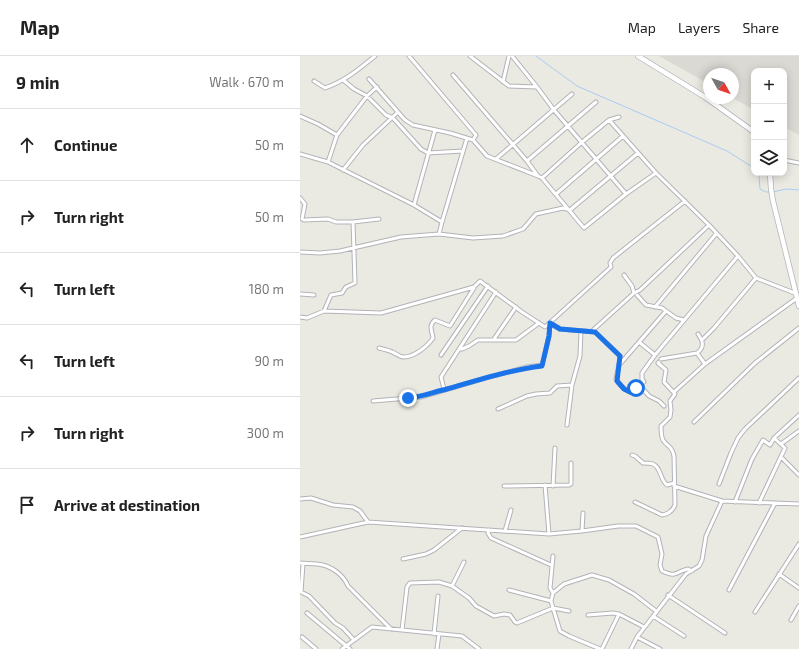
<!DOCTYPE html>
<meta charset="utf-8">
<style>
body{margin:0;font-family:"Exo 2",sans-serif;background:#f2f2f2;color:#222}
.controls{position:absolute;right:12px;top:12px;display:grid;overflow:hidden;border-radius:8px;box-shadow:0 2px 10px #0003}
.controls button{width:36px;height:36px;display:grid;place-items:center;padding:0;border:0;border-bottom:1px solid #e0e0e0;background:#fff;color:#222;font:20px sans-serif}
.compass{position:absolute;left:403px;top:12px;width:36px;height:36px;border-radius:50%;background:#fff;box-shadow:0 2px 10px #0003;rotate:130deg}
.stop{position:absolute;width:12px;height:12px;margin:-9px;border:3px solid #1a73e8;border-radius:50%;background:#fff}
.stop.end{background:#1a73e8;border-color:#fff;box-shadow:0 1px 4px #0008}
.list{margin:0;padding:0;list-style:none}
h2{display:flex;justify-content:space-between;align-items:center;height:52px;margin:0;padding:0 16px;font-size:17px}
h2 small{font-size:13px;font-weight:400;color:#767676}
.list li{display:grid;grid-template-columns:26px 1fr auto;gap:12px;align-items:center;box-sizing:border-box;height:72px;padding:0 16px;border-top:1px solid #e0e0e0}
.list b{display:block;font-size:15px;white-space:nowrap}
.list em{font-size:13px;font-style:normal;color:#767676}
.icon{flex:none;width:22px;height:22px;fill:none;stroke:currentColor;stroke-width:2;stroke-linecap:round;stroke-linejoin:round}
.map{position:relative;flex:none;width:499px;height:593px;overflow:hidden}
header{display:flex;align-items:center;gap:24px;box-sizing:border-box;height:56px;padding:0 20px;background:#fff;border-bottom:1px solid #e0e0e0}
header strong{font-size:19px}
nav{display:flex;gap:22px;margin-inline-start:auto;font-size:14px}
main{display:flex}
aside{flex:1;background:#fff}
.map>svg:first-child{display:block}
</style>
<header>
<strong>Map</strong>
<nav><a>Map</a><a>Layers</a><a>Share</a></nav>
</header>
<main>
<aside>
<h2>9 min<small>Walk · 670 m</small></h2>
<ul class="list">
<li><svg class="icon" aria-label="ahead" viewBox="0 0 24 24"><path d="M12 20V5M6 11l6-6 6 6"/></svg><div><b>Continue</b></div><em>50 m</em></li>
<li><svg class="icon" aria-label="right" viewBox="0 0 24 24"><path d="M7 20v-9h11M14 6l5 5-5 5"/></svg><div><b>Turn right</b></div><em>50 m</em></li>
<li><svg class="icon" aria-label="left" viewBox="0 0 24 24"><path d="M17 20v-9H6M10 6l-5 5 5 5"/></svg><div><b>Turn left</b></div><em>180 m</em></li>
<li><svg class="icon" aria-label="left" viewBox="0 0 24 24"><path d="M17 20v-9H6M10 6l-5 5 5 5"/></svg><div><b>Turn left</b></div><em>90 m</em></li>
<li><svg class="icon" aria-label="right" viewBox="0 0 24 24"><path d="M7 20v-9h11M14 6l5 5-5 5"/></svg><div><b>Turn right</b></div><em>300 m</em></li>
<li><svg class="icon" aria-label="arrive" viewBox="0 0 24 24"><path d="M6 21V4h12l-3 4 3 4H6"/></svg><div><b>Arrive at destination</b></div></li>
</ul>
</aside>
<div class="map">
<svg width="499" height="593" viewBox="0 0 499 593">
<rect width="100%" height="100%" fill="#ebeae2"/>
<!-- industrial -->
<path fill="#dad9d4" d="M359 0H499V79L484 71V15H454V54L433 42V18H409V28Z"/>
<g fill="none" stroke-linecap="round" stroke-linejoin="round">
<!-- stream -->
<path stroke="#a9cbf4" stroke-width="1" d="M236 0 277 30 427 95 454 112
M457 117 459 120 460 133 466 136H470
M473 136 486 133 499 134"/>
<!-- street casing -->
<g stroke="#b2b3b8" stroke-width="5">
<path id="street" d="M109 0 176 79 173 84 187 100 238 120
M170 0 209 30 237 31
M212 0 237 31 254 54 326 138
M153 19 227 105 238 120 242 122 284 172 326 138 356 117
M69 23 105 64 113 69 150 77 173 84
M43 24 54 33 67 40 86 59 93 62 121 93 128 97 163 95
M14 25 25 32C45 25 59 13 75 0
M203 26 209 0
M0 60 18 68 37 79
M309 64 356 117 409 169 438 200 456 222 497 238
M0 98 28 106 114 149 142 166
M196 103 272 38
M484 104 499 107
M227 105 296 46
M28 106 37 79 67 40 77 31
M43 114 63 89 98 56
M242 122 281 87 309 64 319 61
M256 138 323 80
M0 142 5 148 2 163 4 164 28 163 36 166H53L79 163
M114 149 135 74
M139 178 142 166 167 82
M0 196 20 197 40 195 101 181 139 178 173 182 203 180 223 173 236 158 263 152 270 154 338 97
M324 219 332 230 334 237
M0 238 14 239
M337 239 346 249 362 252 376 262 384 264
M355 251 416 178
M24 255 81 257 174 231 180 225 222 256 245 271 311 211 310 207 313 202 385 145
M0 261 7 262 24 255 31 239 42 237 46 231 55 227 53 166
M250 267 260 273 295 276 320 300V303L316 323C319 328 324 333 330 336L339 332 343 333 349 340 359 345 364 350
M292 275 334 237 340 234 409 169
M194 283 216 251
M402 284 414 272 456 222
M339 286 355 299
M79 292C83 293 88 294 92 296 96 297 99 301 104 301 114 301 128 290 133 282 132 274 128 270 135 264L150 270 174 232
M159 293H162L169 290 178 284H216L239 267
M397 297 405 308
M141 299 188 230
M361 303 397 297C405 291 403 285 398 278
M320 308 366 255
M344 326 342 323V317L355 299 438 200
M144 333 141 321 196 236
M374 336 405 308 497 242
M73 345 121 341 189 321 227 311 242 309 249 280 250 267
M198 353 227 340 236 338 250 337 257 330 272 329
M394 366 455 307 499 272
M267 369 272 329 280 300 281 275
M481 388 499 375
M332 399 335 400 343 407C346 407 350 407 353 408 361 411 360 424 367 429L374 427
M481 401 499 419
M419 428 431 397 438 382 445 373 499 322
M245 429 249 478
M204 430 269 429 271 428V407
M253 430 255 392
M374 430 422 445
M0 443 11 442 33 449 53 451 60 455 68 466
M335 446 362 459C368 458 373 454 375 449L374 400C372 389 367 391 363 384 361 380 361 375 361 370L370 361 371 354 370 345 375 338 364 326 366 314 358 307 359 306
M435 446 452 403 463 384 470 389 474 382 499 359
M459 447 485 392 474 382
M189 474 188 477 191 482 251 509
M205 475 211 454
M282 475 283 457
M0 481 68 466 249 478 282 475 318 470H336L358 481 362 498 360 509 362 515C378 522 374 516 388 513L392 515
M253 500 250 532 253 537
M103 503 126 498 134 494 162 472
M0 507C6 508 11 507 17 508 30 509 43 518 48 530L91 573
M3 508 1 536 9 540 35 567 43 572 54 584
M479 518 499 532
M152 530 164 506
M209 534 251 545
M429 534 475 447
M368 539 425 577
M455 556 499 488
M7 557 50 593
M288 559 313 557 319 558 344 571
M353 560 384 580
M491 564 499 550
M102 574 107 531 110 527 139 526 152 530 169 542 176 550 194 560 204 558 210 559 215 566 217 567 253 552 269 555
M134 578 138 540
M2 581 16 593
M337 581 360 593
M42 593 72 571 162 580 179 593
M137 593 139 578
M300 593 269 580 260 575 253 552 251 545 253 537 264 528 292 519 309 524 334 538 356 555
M302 593 319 558
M331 593 337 581 386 518 399 510 402 504 406 480 422 445 499 448"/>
</g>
<!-- secondary casing -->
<g stroke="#b3b5bb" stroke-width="6">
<path id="secondary" d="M338 0 405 41 454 76
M470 117 471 133 473 145 499 250"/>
</g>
<!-- street -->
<use href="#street" stroke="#fff" stroke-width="3"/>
<!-- secondary -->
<use href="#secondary" stroke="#fff" stroke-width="4.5"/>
</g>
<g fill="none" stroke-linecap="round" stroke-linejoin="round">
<!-- route -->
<path stroke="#1a73e8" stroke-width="5" d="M108 342C122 341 133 336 147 333 178 324 210 314 242 310L249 280 250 267 260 273 295 276 320 300 317 325 324 333 330 336 336 332"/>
</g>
</svg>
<div class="controls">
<button>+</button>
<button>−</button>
<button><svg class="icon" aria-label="layers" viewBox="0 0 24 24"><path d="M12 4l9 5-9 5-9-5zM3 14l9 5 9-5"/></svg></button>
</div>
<svg class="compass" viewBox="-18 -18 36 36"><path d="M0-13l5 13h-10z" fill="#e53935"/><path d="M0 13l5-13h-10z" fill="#767676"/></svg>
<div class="stop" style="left:336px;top:332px"></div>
<div class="stop end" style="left:108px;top:342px"></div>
</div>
</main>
